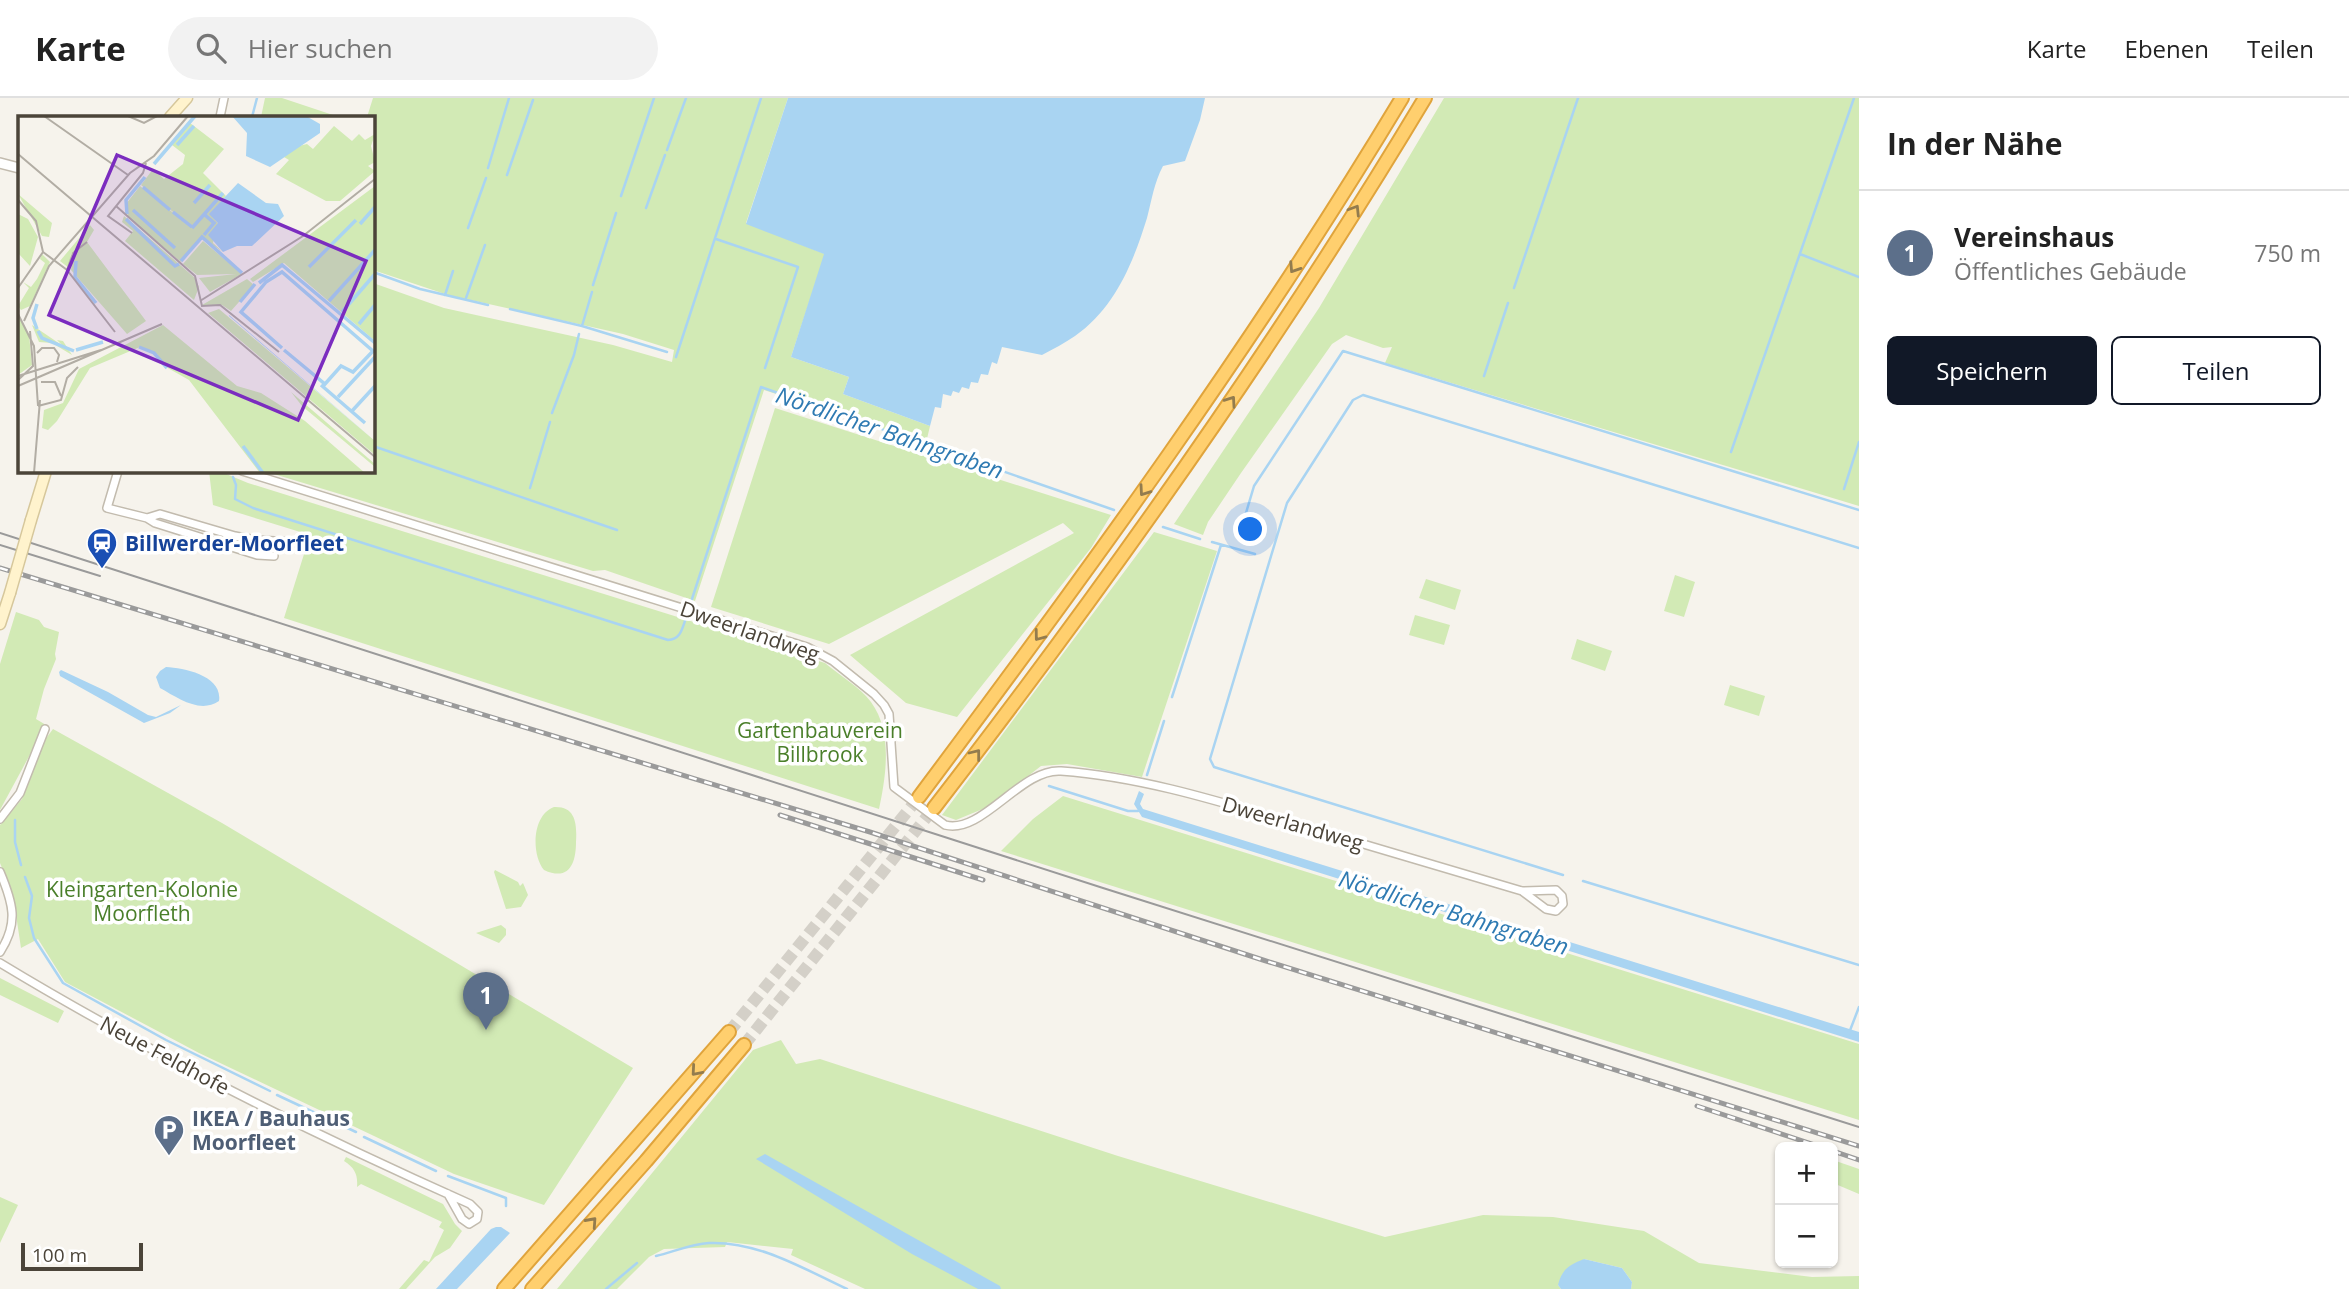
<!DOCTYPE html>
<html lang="de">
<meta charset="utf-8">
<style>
body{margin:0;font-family:"Open Sans",sans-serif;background:#f2f2f2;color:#222}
.controls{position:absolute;right:21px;bottom:21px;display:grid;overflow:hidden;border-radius:10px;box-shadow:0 2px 5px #0004}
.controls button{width:63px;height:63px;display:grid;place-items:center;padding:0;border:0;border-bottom:2px solid #e0e0e0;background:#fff;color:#222;font:35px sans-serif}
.scale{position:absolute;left:21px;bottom:18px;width:122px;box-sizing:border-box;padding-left:7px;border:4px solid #4b4439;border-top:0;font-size:19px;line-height:24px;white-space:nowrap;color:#4b4439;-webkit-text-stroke:5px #fff;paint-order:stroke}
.you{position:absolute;left:1251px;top:432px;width:24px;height:24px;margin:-18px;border:5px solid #fff;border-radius:50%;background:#1a73e8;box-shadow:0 0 0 10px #1a73e833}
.badge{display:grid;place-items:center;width:46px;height:46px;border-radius:50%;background:#111827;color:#fff;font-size:23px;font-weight:700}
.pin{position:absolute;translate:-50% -58px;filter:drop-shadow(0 2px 4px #0008)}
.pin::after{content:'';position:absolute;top:37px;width:24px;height:21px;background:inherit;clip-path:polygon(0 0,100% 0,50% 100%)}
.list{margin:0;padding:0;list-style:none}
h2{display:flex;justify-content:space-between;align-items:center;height:91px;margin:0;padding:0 28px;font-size:30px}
h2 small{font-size:23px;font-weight:400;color:#767676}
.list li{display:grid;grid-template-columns:46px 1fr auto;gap:21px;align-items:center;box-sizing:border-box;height:126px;padding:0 28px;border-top:2px solid #e0e0e0}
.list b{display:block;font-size:26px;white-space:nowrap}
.list p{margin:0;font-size:23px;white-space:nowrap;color:#767676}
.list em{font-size:23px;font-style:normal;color:#767676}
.actions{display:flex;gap:14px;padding:21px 28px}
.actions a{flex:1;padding:16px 0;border:2px solid #111827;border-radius:10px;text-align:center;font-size:24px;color:#111827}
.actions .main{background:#111827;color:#fff}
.icon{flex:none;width:38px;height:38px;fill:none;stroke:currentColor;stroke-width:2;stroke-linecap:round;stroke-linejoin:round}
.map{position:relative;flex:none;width:1859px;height:1191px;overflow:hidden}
header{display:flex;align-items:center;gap:42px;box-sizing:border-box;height:98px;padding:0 35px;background:#fff;border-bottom:2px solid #e0e0e0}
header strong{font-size:33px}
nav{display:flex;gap:38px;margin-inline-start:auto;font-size:24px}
.search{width:490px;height:63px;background:#f2f2f2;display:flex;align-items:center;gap:18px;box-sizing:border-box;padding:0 24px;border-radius:38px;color:#767676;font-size:26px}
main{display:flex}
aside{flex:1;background:#fff}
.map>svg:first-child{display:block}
</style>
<header>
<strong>Karte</strong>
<div class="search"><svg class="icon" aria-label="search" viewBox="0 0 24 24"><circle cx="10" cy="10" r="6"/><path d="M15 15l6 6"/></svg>Hier suchen</div>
<nav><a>Karte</a><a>Ebenen</a><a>Teilen</a></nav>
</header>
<main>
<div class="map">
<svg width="1859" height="1191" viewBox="0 0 1859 1191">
<rect width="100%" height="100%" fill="#f6f3ec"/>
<!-- green -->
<path fill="#d2eab5" d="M265 0H282L339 19H261Z
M373 0H788L746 125 825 156 791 259 849 279 843 296 930 328 926 345 764 292 695 503 605 472 593 473 264 373H373V185L444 210 613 247 672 264 674 252 623 236 448 197 373 172V19H367Z
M1444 0H1859V408L1385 265 1392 249 1383 250 1346 237 1332 246 1241 375 1208 424 1203 437 1174 426 1319 210Z
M775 310 1111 417 1091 450 957 619 906 605 850 557 1074 435 1063 425 829 546 711 509Z
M209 373H219L248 385 825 565C839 577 860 589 871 604 893 634 886 678 879 711L284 520 310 437 213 407Z
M1154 434 1217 453 1142 679 1067 666 1041 668 990 708 956 722 942 717Z
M1675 477 1695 484 1684 519 1664 513Z
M1426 481 1461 492 1455 512 1419 500Z
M16 514 39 522 44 529 59 534 55 556 56 561 44 591 36 621 46 627 0 712V566Z
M1415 517 1450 527 1444 547 1409 537Z
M1577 541 1612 553 1605 573 1571 561Z
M1730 587 1765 598 1759 618 1724 607Z
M53 631 222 725 633 970 544 1107 454 1076 199 955 65 884 38 841 21 850 13 797 0 765V727L22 701 44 643Z
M1063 698 1859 946V1022L1001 753 1033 721Z
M554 709C576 708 577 726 576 744 576 764 570 784 544 772 531 756 532 717 554 709Z
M495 772 518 784 520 788 523 785 528 797 521 809 506 811 494 774Z
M501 827 506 831V837L499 845 476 835Z
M0 880 64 913 58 925 0 897Z
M781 942 796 966 820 961 1118 1058 1385 1139 1483 1117 1553 1119 1644 1133 1699 1165 1812 1179 1859 1178V1191H1631L1632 1184 1622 1170 1584 1161 1558 1187 1561 1191H865L791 1157 793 1151 727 1144 725 1149 664 1151 649 1159 617 1191H557L753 952Z
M346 1059 443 1106 455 1126 462 1133 450 1150 435 1159 406 1191H399L424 1162 429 1164 444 1132 439 1129 442 1124 361 1086 357 1089C358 1077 355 1070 344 1063Z
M1833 1062 1859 1071V1096L1833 1085Z
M0 1099 18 1107 0 1145Z"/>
<!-- water -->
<path fill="#a9d4f2" d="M788 0H1205L1200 22 1185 63 1163 68C1154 85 1152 101 1147 120 1133 165 1115 210 1075 238 1065 245 1053 251 1042 257L1002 249 997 266 992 264 988 277 981 276 978 285 971 284 969 291 962 289 959 295 953 293 951 298 943 296 941 310 935 309 930 328 843 296 849 279 791 259 824 156 746 126Z
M166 569C185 570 223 578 219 603 200 616 178 600 160 590L156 579 160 573Z
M61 572 108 594 148 617 156 619 181 607 170 615 144 625 60 578 59 574Z
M1139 693 1144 696 1140 706 1143 711 1859 934V944L1142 719 1134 706Z
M765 1056 1000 1188 1001 1191H978L912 1156 756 1061Z
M496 1129H501L510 1135 457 1191H436L491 1131Z
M1584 1161 1622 1170 1632 1184 1631 1191H1561L1558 1187C1562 1171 1569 1167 1584 1161Z"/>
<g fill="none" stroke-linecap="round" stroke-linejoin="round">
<!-- stream -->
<path stroke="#a9d4f2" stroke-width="2.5" d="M252 19 257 0
M667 52 686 0
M488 70 509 0
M507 77 533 2
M621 98 654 0
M646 110 665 57
M468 130 486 80
M716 141 798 169 765 270
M1800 156 1859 179
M373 174 420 191 488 207
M593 187 616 115
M1514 190 1578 0
M445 197 453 173
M466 200 485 147
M510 211 582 228 667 254
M582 228 592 194
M676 259 761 0
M1484 278 1508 205
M552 315 574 257 579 236
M373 348 617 432
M1731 354 1854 0
M233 379 236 387 235 401 253 410 668 542C681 541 682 531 686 520
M530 390 550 324
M1844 391 1859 344
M1243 425 1254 388 1343 253 1859 412
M1163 429 1200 441
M1212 444 1255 456
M691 504 761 289 1114 412
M1172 599 1221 447
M1147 677 1164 623
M1049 688 1128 713H1138
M15 722V744L21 767
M1563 777 1214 669 1210 661 1287 405 1353 302 1363 297 1859 450
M25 779 32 798 29 820 34 840 63 885 166 942 270 993
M1583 783 1859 867
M1849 935 1859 909
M277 997 356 1034
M364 1039 436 1073
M448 1078 506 1100V1108
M656 1158C673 1154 691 1146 709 1145 758 1143 804 1171 847 1191
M606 1191 637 1165"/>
<!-- motorway-tunnel -->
<path stroke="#d4d0c8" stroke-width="12" stroke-dasharray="12 6" stroke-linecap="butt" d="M729 934 919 699
M744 947 934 710"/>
<!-- minor casing -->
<g stroke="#c2bbae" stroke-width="10">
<path id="minor" d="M220 19 224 0
M118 373 107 410 147 420 160 416 235 438 256 442 293 444 307 449
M242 373 807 549 833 563 874 596 884 607 889 616 894 689 945 727C982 737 1021 670 1061 673 1143 679 1221 704 1299 727 1373 749 1448 771 1522 793L1556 792 1562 798 1563 806 1556 813 1546 811 1522 793
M147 420 155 425 257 457 274 458
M0 721 20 695 45 631
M0 774C13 805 19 825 0 854
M0 865C150 956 309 1034 470 1106L478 1114 477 1121 469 1126 462 1121 448 1096"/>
</g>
<!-- tertiary casing -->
<g stroke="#c2bbae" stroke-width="12">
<path id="tertiary" d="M0 65 19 70"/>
</g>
<!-- secondary casing -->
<g stroke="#d6c79b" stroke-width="13">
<path id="secondary" d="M170 19 187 0
M31 422 46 373
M0 526 10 495"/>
</g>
<!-- motorway casing -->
<g stroke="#e0a43c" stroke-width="16">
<path id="motorway" d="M919 699C1089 472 1256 243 1402 0
M934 710C1110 482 1277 247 1425 0
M504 1191 729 934
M532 1191 646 1063 744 947"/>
</g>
<!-- minor -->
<use href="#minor" stroke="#fff" stroke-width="7"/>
<!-- tertiary -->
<use href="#tertiary" stroke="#fff" stroke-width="9"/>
<!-- secondary -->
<use href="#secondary" stroke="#fff3cd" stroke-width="10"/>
<!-- motorway -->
<use href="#motorway" stroke="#ffcf6e" stroke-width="12"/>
<!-- tram -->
<path stroke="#9a9a9a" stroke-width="2" d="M0 435 1103 790 1859 1029
M0 447 100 478"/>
<!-- rail casing -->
<g stroke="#9a9a9a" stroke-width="5">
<path id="rail" d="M0 470 870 734 1263 862 1859 1048
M780 717 983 782
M1697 1008 1821 1049
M1833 1053 1859 1062"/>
</g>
<!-- rail -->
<use href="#rail" stroke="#fff" stroke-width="2.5" stroke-dasharray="8" stroke-linecap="butt"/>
<!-- secondary-bridge casing -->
<g stroke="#d6c79b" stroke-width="13" stroke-linecap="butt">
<path id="secondary-bridge" d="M10 495 31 422"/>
</g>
<!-- secondary-bridge -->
<use href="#secondary-bridge" stroke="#fff3cd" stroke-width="10"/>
</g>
<!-- one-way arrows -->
<defs><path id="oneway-chevron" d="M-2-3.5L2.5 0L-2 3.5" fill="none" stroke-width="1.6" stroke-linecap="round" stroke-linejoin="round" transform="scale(1.75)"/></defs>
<g stroke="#937c4e">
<use href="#oneway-chevron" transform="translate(1355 112) rotate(-58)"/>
<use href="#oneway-chevron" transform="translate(1294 170) rotate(123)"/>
<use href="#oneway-chevron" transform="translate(1231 303) rotate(-55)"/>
<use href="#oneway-chevron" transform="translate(1144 393) rotate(125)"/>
<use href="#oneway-chevron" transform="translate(1039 538) rotate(127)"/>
<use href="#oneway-chevron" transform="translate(976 656) rotate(-52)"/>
<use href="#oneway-chevron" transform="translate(696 973) rotate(131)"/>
<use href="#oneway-chevron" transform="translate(592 1124) rotate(-48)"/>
</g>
<!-- icons -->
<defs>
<g id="station-pin" transform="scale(1.575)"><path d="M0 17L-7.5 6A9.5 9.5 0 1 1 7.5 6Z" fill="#1a4fb4" stroke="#fff"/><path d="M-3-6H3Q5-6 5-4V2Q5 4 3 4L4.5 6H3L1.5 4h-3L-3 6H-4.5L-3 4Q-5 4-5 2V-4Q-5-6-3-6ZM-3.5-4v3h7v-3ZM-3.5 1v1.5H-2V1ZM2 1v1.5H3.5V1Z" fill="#fff"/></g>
<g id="parking-pin" transform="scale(1.575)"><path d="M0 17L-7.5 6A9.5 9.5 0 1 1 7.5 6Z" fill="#5c6f8a" stroke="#fff"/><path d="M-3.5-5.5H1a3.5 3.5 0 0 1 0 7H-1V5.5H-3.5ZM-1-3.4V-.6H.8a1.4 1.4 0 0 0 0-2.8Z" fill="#fff"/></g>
</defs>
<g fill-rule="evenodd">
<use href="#station-pin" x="102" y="445"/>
<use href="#parking-pin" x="169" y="1032"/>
</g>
<g text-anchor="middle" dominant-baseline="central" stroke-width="7" stroke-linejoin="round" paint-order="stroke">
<!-- transit labels -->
<g font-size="21" font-weight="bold" fill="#164399" stroke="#fff" text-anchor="start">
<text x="125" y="445">Billwerder-Moorfleet</text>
</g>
<!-- street labels -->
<g font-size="21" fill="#4b4439" stroke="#fff">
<text transform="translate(750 533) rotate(19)">Dweerlandweg</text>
<text transform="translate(1293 725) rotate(16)">Dweerlandweg</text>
<text transform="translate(165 957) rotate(28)">Neue Feldhofe</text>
</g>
<!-- park labels -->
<g font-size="21" fill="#4a7f2a" stroke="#fff">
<text x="820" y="632">Gartenbauverein<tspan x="820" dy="24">Billbrook</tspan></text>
<text x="142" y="791">Kleingarten-Kolonie<tspan x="142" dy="24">Moorfleth</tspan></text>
</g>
<!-- service labels -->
<g font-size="21" font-weight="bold" fill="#4e5e75" stroke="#fff" text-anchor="start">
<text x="192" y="1020">IKEA / Bauhaus<tspan x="192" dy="24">Moorfleet</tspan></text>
</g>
<!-- water labels -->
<g font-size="23" font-style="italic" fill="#2e7ab2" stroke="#fff">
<text transform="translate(890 334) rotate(19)">Nördlicher Bahngraben</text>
<text transform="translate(1454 814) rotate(17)">Nördlicher Bahngraben</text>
</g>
</g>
<!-- overview -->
<g transform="translate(18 18)">
<rect width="357" height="357" fill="#f6f3ec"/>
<path d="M172 7 206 33 185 57 208 80 192 98 200 107 195 127 205 136 184 122 163 146 110 101 108 88 122 70 174 112 123 69 135 53 146 63 165 48 167 39 154 29ZM316 10 334 25 341 18 347 24 357 18 353 30 357 46 350 50 357 55 322 85H308L258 58 271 44 266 41 277 31 289 28 295 33ZM357 70V225L266 147 235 166 232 163ZM0 78 34 107 31 121 24 120ZM0 98 10 103 20 121 12 150 0 137ZM106 100 177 162 181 171 176 184 107 125 115 115 104 106ZM72 109 76 114 69 126 128 205 109 218 53 154 55 138 66 129 53 138 51 152 42 145ZM185 125 224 158 192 176 181 162 218 158 179 159 165 148ZM24 138 32 146 12 190 3 194 0 190 11 172 5 166 13 171 19 163 27 147 22 143ZM229 163 236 169 213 195 204 189H184ZM201 193 357 325V339L190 197ZM0 200 11 219 14 249 0 259ZM14 209 45 230 39 224 45 225 54 239 34 227 21 226ZM145 209 219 270 243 277 287 305 347 357H242L171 264 148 251 139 238 122 231 72 252 39 305 30 314 24 312 26 294 45 287 61 253ZM273 276 357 348V351L284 290Z" fill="#d2eab5"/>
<path d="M214 0H288L302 8V17L252 51 228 40 229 17ZM220 67 248 87 260 88 266 100 234 130H219L205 136 190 119 200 107 191 98ZM211 197V199L357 325 211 200Z" fill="#a9d4f2"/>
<path fill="none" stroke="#a9d4f2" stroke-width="3.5" d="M159 29 176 10M136 48 177 0M125 71 152 94M176 87 192 69M115 94 157 132M155 96 174 111M109 98 108 84 127 61M108 103 157 150 161 148M342 108 357 91M174 112 205 77M186 119 196 107 187 99M58 145 57 161 78 187M163 145 184 121 224 157M291 151 338 104M241 167 264 149 357 227M311 185 357 134M222 186 237 168M19 188 15 202 19 213M324 196 357 158M341 208 357 189M20 215 24 222 56 235M121 231 136 237 149 252M264 232 223 196 248 166 264 156 355 235 335 256 323 250 307 268 266 234M58 234 85 226M303 269 347 307M320 281 357 241M334 295 357 270M225 330 245 357"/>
<path fill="none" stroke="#b2ada4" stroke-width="2" d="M26 0 110 59M110 0 126 7 139 0M0 38 357 341M0 84 18 105 25 136M98 90 177 160 184 190 202 189 261 236M114 117 90 100 125 57 128 47M25 136 49 154 97 216M49 154 55 137 69 126M0 172 25 136M182 185 285 120 357 63M0 198 16 230 20 290M6 205 31 150 112 57 136 40 170 0M19 237 24 232H36L41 239 39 246M0 260 83 234M0 264 15 250 12 215M23 266H37L43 280M0 270 144 208M20 290 43 284 49 262 60 251M16 357 22 284"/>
<path fill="#7b2cbf" fill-opacity="0.15" stroke="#7b2cbf" stroke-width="3.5" d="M99 39 348 145 280 304 31 199Z"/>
<rect width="357" height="357" fill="none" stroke="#4b4439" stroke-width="3.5"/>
</g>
</svg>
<div class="controls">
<button>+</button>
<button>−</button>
</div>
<div class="scale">100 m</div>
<div class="you"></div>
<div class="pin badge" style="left:486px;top:932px;background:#5c6f8a">1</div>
</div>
<aside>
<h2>In der Nähe<small></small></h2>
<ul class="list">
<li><span class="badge" style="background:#5c6f8a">1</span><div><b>Vereinshaus</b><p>Öffentliches Gebäude</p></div><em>750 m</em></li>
</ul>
<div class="actions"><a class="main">Speichern</a><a>Teilen</a></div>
</aside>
</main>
